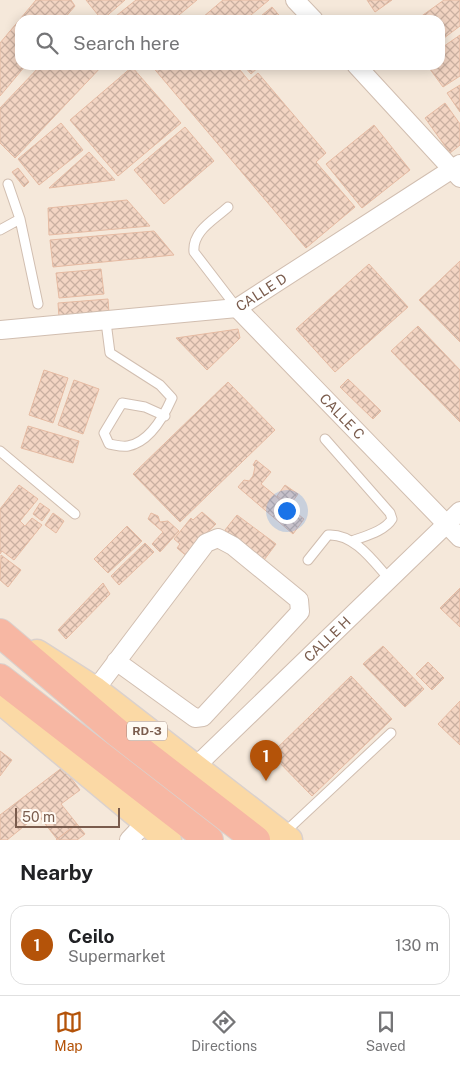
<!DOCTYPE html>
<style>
body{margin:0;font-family:"Public Sans",sans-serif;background:#f6f6f6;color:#202124}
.scale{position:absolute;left:15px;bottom:12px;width:105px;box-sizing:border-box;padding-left:5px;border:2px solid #7a5c4d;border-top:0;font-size:14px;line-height:18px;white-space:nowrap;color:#7a5c4d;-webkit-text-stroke:4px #fffaf3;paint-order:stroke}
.you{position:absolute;left:286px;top:510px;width:18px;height:18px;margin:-12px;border:4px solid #fff;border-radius:50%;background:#1a73e8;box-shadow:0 0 0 8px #1a73e833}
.badge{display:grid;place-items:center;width:32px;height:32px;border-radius:50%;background:#b45309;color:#fff;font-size:16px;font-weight:700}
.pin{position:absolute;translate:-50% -41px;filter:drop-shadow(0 1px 2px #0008)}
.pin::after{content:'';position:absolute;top:26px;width:18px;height:15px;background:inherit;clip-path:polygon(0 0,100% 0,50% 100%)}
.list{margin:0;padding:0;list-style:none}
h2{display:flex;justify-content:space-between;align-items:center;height:65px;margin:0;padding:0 20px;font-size:21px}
h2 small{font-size:16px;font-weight:400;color:#757577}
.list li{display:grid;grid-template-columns:32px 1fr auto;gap:15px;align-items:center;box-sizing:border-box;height:80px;margin:0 10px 10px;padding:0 10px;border:1px solid #e0e0e0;border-radius:15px}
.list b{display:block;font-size:19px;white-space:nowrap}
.list p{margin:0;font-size:16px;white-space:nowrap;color:#757577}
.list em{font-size:16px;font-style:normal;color:#757577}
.icon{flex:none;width:28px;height:28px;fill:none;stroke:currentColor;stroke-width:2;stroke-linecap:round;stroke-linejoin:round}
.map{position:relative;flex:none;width:460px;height:840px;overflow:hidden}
.search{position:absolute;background:#fff;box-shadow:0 2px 12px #0003;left:15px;right:15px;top:15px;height:55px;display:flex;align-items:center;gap:12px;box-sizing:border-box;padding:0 18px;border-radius:15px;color:#757577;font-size:19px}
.sheet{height:155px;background:#fff}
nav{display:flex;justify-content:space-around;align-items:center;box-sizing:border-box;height:70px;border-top:1px solid #e0e0e0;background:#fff;font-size:14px;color:#757577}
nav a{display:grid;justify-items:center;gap:2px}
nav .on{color:#b45309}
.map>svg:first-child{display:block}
</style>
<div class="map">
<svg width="460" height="840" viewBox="0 0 460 840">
<defs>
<pattern id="building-cross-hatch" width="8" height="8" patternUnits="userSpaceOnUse" patternTransform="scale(1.25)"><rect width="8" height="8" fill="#f3d5c3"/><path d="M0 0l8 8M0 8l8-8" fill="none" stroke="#cab0a1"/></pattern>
</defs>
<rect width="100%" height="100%" fill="#fdf6ec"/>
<!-- residential -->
<path fill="#f5e8da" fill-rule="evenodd" d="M0 0H460V840H0ZM20 20H440V65H20Z"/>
<!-- building -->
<path fill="url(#building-cross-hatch)" stroke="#e6bba3" d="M36 0H71L75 6 63 20H20V65H26L0 96V43Z
M86 0H125L102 20Z
M136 0H197L173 20H111Z
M223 0H269L245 20H205L203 17Z
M367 0H392L375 12Z
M444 0H460V26L440 41V20H416Z
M272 7 283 20H256Z
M460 35V76L443 87 427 65H440V49Z
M41 65H103L15 158 0 143V108Z
M151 65H236L249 81 258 73 326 153 316 162 355 207 306 248Z
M243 65H261L251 74Z
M132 67 181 123 118 176 70 120Z
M460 85V112L447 93Z
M445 103 460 124V145L450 153 425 118Z
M61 123 83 150 39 185 18 159Z
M374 125 410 170 362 208 326 164Z
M185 127 214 161 164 204 134 170Z
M89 152 115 180 49 188Z
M18 168 29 182 24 187 12 172Z
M127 200 150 226 49 235 48 208Z
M154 231 174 255 53 267 50 240Z
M460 261V342L419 300Z
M369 264 408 307 335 372 296 329Z
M101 269 104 294 59 298 56 273Z
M108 299 109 313 59 317 58 303Z
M418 326 460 370V422L391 351Z
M238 329 240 338 207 370 176 338Z
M44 370 68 378 53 423 29 415Z
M348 379 381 411 373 419 340 387Z
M74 380 99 389 83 434 58 425Z
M228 382 275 430 180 522 133 474Z
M28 426 79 441 73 463 21 448Z
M256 460 271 472 261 484 304 519 293 534 238 487 244 480 249 481 253 476 255 467 253 465Z
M19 485 38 499 20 521 25 526 32 518 42 525 14 560 2 551 0 554V509Z
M285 485 298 494 290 505 277 496Z
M40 503 50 510 42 521 33 514Z
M202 512 216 524 197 542 189 558 177 548 180 544 174 539 191 518 193 520Z
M53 513 64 521 56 533 45 525Z
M151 513 158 516 160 522 168 521 179 531 160 552 152 544 163 532 148 519Z
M237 515 276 544 264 560 225 530Z
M127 526 142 541 108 573 94 559Z
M145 543 154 552 119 585 111 576Z
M1 555 21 570 8 587 0 580Z
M103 583 110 594 66 639 58 630Z
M460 588V627L440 608Z
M383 646 424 689 405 707 363 664Z
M428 662 444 678 432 690 416 674Z
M351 676 392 719 312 796 271 754Z
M460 701V745L438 724Z
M0 751 12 760 0 776Z
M63 767 80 790 61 804 77 824 57 839 38 815 7 840H0V815Z
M77 824 85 834 77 840H56Z"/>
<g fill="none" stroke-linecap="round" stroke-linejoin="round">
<!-- lane casing -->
<g stroke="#d1beb0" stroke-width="11">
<path id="lane" d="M8 184 20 219
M228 207C214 220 192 231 194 252L237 308
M0 230 20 219 38 304
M106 322 110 353 160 385 172 398C164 416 150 442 128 446 122 447 115 445 109 444L104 433 122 403 145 407 165 416
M325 439 390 513 392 519C385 531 365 536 352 541
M0 451 75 514
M308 560 328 535C354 533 374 562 390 580
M284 833 391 733"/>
</g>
<!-- street casing -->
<g stroke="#d1beb0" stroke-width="20">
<g id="street">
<path d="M295 0 314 20"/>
<path d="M356 65 460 178"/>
<path id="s1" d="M237 308 460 538"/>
<path id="s2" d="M1 330 237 308 460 164"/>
<path d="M95 690 206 543 218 538 233 546 299 600 300 612 203 717 195 718 116 661"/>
<path id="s3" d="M195 767 460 511"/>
<path d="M129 840 147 821"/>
</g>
</g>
<!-- primary casing -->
<g stroke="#dad1cd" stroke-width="29">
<path id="primary" d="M37 653 95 690 289 840
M0 700 168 840"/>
</g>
<!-- highway casing -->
<g stroke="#dad1cd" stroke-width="30">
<path id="highway" d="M0 633 119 734 256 840
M0 678 209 840"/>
</g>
<!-- lane -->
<use href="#lane" stroke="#fff" stroke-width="9"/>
<!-- street -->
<use href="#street" stroke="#fff" stroke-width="18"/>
<!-- primary -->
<use href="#primary" stroke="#fbd9a5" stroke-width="26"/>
<!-- highway -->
<use href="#highway" stroke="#f7b7a3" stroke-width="28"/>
</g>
<g text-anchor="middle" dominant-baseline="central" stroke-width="4" stroke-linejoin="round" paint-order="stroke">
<!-- shield labels -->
<rect fill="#fffaf3" stroke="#a28b7f" stroke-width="1" x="127" y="721.5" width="40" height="19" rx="4"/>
<g font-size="12" font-weight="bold" fill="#7a5c4d">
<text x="147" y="731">RD-3</text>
</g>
<!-- street labels -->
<g font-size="14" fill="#7a5c4d" stroke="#fffaf3">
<text stroke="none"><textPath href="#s2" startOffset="266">CALLE D</textPath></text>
<text stroke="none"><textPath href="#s1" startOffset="151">CALLE C</textPath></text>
<text stroke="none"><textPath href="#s3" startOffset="184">CALLE H</textPath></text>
</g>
</g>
</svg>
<div class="scale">50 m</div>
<div class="you"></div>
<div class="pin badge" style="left:266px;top:781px">1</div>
<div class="search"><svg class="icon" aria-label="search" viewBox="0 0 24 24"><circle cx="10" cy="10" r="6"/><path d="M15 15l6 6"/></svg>Search here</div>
</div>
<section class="sheet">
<h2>Nearby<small></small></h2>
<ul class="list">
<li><span class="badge">1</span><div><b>Ceilo</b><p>Supermarket</p></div><em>130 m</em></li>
</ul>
</section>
<nav>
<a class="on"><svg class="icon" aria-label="map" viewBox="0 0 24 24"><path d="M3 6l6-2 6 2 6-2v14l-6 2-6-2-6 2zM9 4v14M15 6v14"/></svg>Map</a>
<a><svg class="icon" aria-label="directions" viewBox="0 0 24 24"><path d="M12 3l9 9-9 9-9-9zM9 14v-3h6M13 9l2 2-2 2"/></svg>Directions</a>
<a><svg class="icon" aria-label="saved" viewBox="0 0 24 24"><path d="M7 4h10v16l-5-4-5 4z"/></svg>Saved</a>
</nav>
